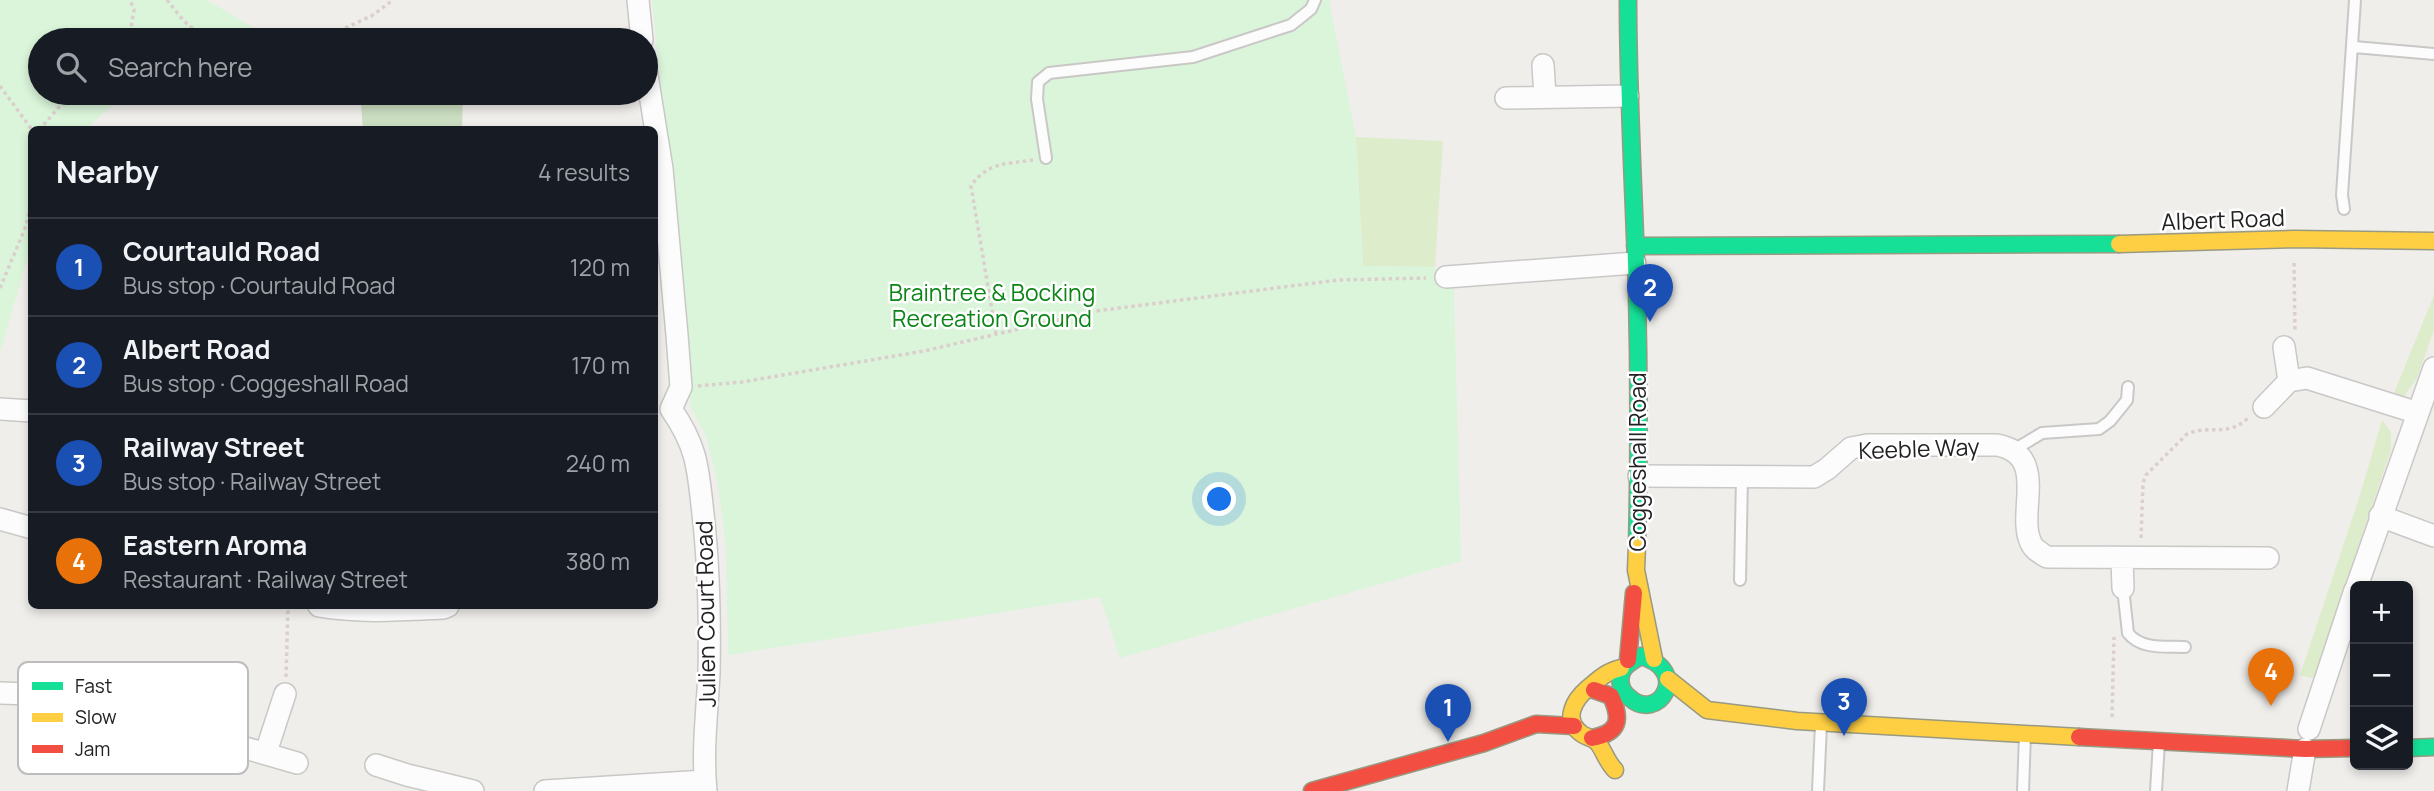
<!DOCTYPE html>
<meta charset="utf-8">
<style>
body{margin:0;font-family:Manrope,sans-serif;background:#20242c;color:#f1f3f6}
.controls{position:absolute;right:21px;bottom:21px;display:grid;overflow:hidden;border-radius:10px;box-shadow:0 4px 10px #0003}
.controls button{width:63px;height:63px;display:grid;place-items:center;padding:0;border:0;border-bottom:2px solid #363941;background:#171b24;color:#f1f3f6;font:35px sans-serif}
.you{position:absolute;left:1220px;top:500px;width:24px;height:24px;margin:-18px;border:5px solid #fff;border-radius:50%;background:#1a73e8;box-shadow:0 0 0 10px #1a73e833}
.badge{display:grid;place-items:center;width:46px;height:46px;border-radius:50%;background:#6a6968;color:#fff;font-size:23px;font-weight:700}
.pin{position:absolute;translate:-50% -58px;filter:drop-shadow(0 2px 4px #0008)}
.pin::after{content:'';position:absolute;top:37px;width:24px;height:21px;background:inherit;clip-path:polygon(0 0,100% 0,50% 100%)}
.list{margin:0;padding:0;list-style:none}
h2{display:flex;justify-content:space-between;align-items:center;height:91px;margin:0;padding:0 28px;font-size:30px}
h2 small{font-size:23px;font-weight:400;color:#9ea1a6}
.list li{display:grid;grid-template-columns:46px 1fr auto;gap:21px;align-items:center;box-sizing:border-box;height:98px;padding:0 28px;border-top:2px solid #363941}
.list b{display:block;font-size:26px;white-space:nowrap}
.list p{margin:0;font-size:23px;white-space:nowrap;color:#9ea1a6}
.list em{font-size:23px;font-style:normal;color:#9ea1a6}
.icon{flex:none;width:38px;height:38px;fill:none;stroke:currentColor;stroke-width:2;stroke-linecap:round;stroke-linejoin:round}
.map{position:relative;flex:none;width:2434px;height:791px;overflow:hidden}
.search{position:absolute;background:#171b24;box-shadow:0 4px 10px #0003;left:28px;top:28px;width:630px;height:77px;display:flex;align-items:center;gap:18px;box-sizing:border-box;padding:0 24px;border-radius:38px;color:#9ea1a6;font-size:26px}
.panel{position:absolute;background:#171b24;box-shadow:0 4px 10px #0003;left:28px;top:126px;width:630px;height:483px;border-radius:10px}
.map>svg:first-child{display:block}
</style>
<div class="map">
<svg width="2434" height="791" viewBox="0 0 2434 791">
<rect width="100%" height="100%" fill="#f0eeeb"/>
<!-- grass -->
<path fill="#ddeccb" d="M1356 137 1443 141 1435 267 1363 266Z
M2434 295V330L2417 378 2404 396 2392 398Z
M2382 420 2391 432V450L2315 675 2312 678 2300 675 2360 495Z"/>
<!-- forest -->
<path fill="#cbdec1" d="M360 93H463L462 129H363Z"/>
<!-- park -->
<path fill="#daf5da" d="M0 0H207L274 40H40V93H127L85 129 32 130 31 246 0 353Z
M652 0H1329L1356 137 1363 266 1435 267 1454 288 1461 561 1120 658 1100 597 728 655 726 546 717 479 705 434 690 406 689 361Z"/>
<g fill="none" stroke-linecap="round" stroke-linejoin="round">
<!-- lane casing -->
<g stroke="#c9c8c7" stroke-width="14">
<path id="lane" d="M2354 47 2434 54
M1046 158 1037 99 1038 82 1049 73 1193 57 1291 25 1311 9 1315 0
M2344 209 2342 195 2355 0
M2012 451 2042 433 2099 429 2110 421 2127 400 2128 387
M1740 580 1742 477
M2123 588 2128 633C2141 650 2166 646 2185 647
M1818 791 1821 724
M2023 791 2025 734
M2156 791 2159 742"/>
</g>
<!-- street casing -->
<g stroke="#c9c8c7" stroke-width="24">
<path id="street" d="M638 0 642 40
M1543 65 1545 96
M646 69 662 169 677 335 681 387 671 409
M1506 98 1628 96
M1446 277 1635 263
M2284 347 2289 381
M2264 407 2289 381 2307 378 2418 413
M0 409 32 411
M671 409C698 448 698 469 703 514 709 566 710 621 709 674 707 713 702 752 706 791
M1639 476 1814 477 1827 469 1851 448 1867 445H1997C2050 455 2016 513 2031 543 2034 550 2041 553 2047 557L2268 558
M2380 516 2434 536
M0 519 32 528
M2122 558 2123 588
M2357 586 2434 368
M319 606C360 613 401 610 443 608L448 606
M0 693 63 695 297 763
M2309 729 2355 590
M266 752 285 694
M376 765 407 775 473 791
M545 791 705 781
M2298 791 2305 749"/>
</g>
<!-- fast casing -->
<g stroke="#999a82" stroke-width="19">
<path id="fast" d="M1628 0C1628 97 1634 194 1637 292 1639 376 1639 462 1637 546
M1635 246 2119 244
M1641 656C1692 671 1658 723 1630 698 1626 695 1622 690 1621 685 1617 669 1630 662 1641 656Z
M2408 748 2434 747"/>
</g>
<!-- slow casing -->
<g stroke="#999a82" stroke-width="19">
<path id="slow" d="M2119 244 2294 239 2434 241
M1637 546 1636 570 1654 659
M1668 679 1707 710 1797 721 2079 737
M1615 770C1606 761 1603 748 1597 742 1593 738 1586 737 1582 734 1562 720 1574 700 1588 688 1599 679 1607 671 1621 668"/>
</g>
<!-- jam casing -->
<g stroke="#999a82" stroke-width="19">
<path id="jam" d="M1628 660 1634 593
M2079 737 2305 749 2355 748
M1592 738C1619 733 1622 720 1611 696L1594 690
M1312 791 1484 743 1536 724 1574 726"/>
</g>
<!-- path -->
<path stroke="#dccecd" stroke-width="3.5" stroke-dasharray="3.5 3.5" stroke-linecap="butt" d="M167 0 183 20 205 40
M129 40 134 10 130 0
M320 40 373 15 393 0
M0 86 32 130
M39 130 60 106 85 93
M2294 263 2295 332
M0 288 26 226 32 198
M996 334 971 186C987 162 1007 164 1033 160
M698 386 742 382 924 351 1096 311 1338 280 1426 278
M2141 538 2143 483 2146 475 2187 434C2211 424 2227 438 2248 418
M286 677 288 606
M2112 717 2114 637"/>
<!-- lane -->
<use href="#lane" stroke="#fdfcfc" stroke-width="10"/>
<!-- street -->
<use href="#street" stroke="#fdfcfc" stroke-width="21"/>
<!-- fast -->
<use href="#fast" stroke="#16e098" stroke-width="16"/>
<!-- slow -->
<use href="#slow" stroke="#ffcf43" stroke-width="16"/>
<!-- jam -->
<use href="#jam" stroke="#f24e42" stroke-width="16"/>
</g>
<g text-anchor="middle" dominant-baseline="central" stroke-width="5" stroke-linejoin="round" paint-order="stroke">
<!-- street labels -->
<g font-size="23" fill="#222" stroke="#fff">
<text transform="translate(2223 219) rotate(-2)">Albert Road</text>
<text transform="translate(1919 448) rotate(-2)">Keeble Way</text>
<text transform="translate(1637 462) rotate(-90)">Coggeshall Road</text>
<text transform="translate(705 614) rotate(-91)">Julien Court Road</text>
</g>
<!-- park labels -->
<g font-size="23" fill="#0c8416" stroke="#fff">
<text x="992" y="292">Braintree &amp; Bocking<tspan x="992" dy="26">Recreation Ground</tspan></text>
</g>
</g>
<!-- legend -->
<rect x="18" y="662" width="230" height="112" rx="10" fill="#fff" stroke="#bdbdbd" stroke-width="2"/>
<rect x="32" y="682" width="31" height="8" fill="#16e098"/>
<rect x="32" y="713" width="31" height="9" fill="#ffcf43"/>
<rect x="32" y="745" width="31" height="8" fill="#f24e42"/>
<g font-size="19" fill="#222">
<text x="75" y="693">Fast</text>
<text x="75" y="724">Slow</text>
<text x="75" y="756">Jam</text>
</g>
</svg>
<div class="controls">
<button>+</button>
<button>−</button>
<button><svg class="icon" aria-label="layers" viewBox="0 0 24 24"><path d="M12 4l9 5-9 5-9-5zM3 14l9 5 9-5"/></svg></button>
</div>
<div class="you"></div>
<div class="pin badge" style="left:1448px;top:742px;background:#1a4fb4">1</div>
<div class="pin badge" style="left:1650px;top:322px;background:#1a4fb4">2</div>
<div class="pin badge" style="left:1844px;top:736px;background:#1a4fb4">3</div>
<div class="pin badge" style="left:2271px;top:706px;background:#e8710a">4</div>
<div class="search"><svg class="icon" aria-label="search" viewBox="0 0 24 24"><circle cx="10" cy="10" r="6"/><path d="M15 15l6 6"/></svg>Search here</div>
<section class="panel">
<h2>Nearby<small>4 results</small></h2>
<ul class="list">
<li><span class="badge" style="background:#1a4fb4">1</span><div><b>Courtauld Road</b><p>Bus stop · Courtauld Road</p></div><em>120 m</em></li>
<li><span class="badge" style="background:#1a4fb4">2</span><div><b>Albert Road</b><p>Bus stop · Coggeshall Road</p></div><em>170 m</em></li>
<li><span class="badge" style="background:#1a4fb4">3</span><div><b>Railway Street</b><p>Bus stop · Railway Street</p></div><em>240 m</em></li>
<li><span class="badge" style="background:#e8710a">4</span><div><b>Eastern Aroma</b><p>Restaurant · Railway Street</p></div><em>380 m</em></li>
</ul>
</section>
</div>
